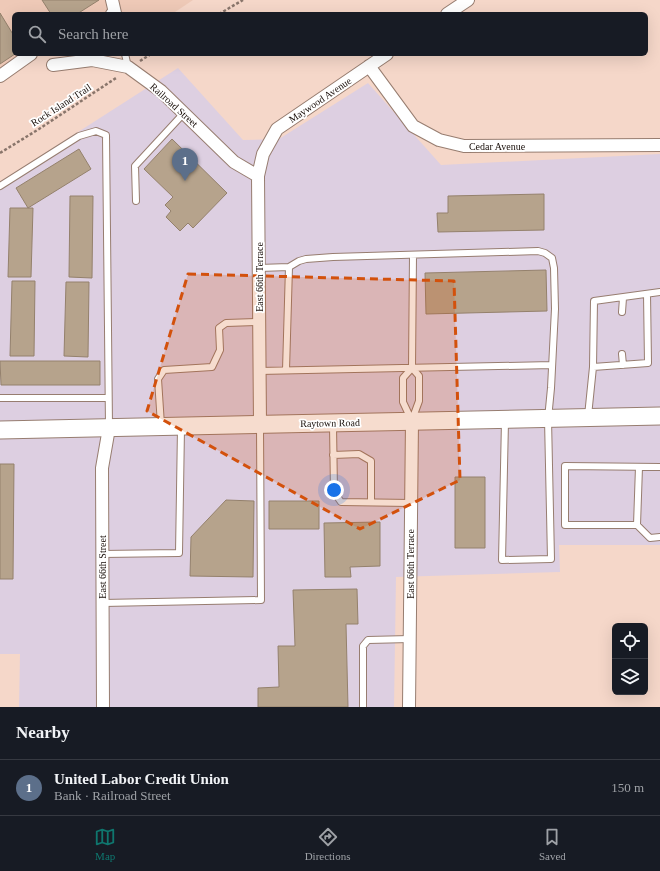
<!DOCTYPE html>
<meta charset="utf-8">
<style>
body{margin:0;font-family:Georgia,serif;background:#20242c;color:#f1f3f6}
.controls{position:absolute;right:12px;bottom:12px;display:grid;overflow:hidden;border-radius:6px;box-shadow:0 4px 16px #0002}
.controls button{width:36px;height:36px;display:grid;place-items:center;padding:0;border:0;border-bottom:1px solid #363941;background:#171b24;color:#f1f3f6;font:20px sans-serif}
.you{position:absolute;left:334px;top:490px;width:14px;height:14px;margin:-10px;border:3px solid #fff;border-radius:50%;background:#1a73e8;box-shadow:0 0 0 6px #1a73e833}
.badge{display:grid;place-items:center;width:26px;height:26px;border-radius:50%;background:#0f766e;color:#fff;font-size:13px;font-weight:700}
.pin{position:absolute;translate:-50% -33px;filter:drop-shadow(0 1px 2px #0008)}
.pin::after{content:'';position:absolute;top:21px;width:14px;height:12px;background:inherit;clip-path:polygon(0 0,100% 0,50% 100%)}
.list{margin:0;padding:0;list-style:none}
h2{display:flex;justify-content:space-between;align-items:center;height:52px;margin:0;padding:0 16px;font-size:17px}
h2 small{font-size:13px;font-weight:400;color:#9ea1a6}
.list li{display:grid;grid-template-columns:26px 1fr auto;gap:12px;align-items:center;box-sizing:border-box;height:56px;padding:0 16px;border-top:1px solid #363941}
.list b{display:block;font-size:15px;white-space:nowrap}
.list p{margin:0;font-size:13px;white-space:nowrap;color:#9ea1a6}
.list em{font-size:13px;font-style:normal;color:#9ea1a6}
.icon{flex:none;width:22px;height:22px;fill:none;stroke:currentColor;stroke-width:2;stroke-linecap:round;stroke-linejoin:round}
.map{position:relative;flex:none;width:660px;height:707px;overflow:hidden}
.search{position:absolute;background:#171b24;box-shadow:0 4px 16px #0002;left:12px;right:12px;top:12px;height:44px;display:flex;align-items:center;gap:10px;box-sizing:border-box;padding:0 14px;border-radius:6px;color:#9ea1a6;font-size:15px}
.sheet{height:108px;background:#171b24}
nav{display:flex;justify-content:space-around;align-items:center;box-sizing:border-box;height:56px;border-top:1px solid #363941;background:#171b24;font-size:11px;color:#9ea1a6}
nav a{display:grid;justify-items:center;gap:2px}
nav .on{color:#0f766e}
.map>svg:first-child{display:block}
</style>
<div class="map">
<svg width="660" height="707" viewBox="0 0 660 707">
<rect width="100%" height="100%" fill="#f5d7c9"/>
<!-- commercial -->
<path fill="#ddcfe1" d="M178 68 243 140 279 139 368 83 441 165 660 154V545H559L560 572 396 577 394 707H19L20 654H0V182Z"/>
<!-- built -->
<path fill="#eec9b7" d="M0 0H193L172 14H14V54H33L0 78Z"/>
<!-- building -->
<path fill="#b6a38c" stroke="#94816c" d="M42 0H99L77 14H51Z
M0 13 14 36V54H15L0 64Z
M172 139 227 193 193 228 188 223 180 231 166 217 171 211 165 205 173 197 144 169Z
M79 149 91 169 28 208 16 188Z
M544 194V230L438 232 437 213H448V196Z
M70 196H93L92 278 69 277Z
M10 208H33L31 277H8Z
M546 270 547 311 426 314 425 273Z
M12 281H35L34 356H10Z
M66 282H89L88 357 64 356Z
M0 361H100V385H1Z
M0 464H14L13 579H0Z
M455 477H485V548H455Z
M226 500 254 501 253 577 190 576 191 537Z
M269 501H319V529H269Z
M380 522V566L350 567 351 577H325L324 523Z
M357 589 358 624H346L348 707H258V688L279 687 278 646H295L293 590Z"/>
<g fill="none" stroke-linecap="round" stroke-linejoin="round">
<!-- service casing -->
<g stroke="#977d70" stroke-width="8">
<path id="service" d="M125 54 128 67
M0 186 79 136 96 131 106 135 109 426
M136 201 135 166 184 113
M259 268 289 267 299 261 306 259 333 257 538 251 545 253 552 258 554 268 555 309 551 388 548 419 551 559 502 560 505 421
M622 312 623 298
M622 354 623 365
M593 367 648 363 647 294
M286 370 289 267
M259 371 552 365
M0 398H108
M588 416 593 367 594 301 660 292
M411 419 403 402V378L412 368
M412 420 419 401V376L412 368 413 255
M161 425 158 379 164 370 212 367 220 350 219 328 226 323 259 322
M333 425 334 492 341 502 411 503
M333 455 359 454 371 461V502
M660 467 565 466V525H637L650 538 660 537
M637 525 639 467
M102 554 179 553 181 428
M103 603 261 600 260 426
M363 707V646L368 640 410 639"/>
</g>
<!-- minor casing -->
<g stroke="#977d70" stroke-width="14">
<path id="minor" d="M112 0 115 13 112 14
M447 14 468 0
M53 65 92 60 128 67 161 91 234 162 258 176
M369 66 413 126 439 140 464 146 660 145
M0 76 31 54
M260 424 258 176 263 154 277 129 387 54
M103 707 102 468 109 428
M409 707 412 421"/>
</g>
<!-- secondary casing -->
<g stroke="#977d70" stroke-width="19">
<path id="secondary" d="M0 430 660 416"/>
</g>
<!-- path -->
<path stroke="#89756b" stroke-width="2.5" stroke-dasharray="3 2" stroke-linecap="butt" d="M219 14 243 0
M140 61 151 54
M0 153 39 129 116 78"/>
<!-- service -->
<use href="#service" stroke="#fff" stroke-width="6"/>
<!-- minor -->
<use href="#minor" stroke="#fff" stroke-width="12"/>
<!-- secondary -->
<use href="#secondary" stroke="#fff" stroke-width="17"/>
</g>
<!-- marked area -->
<path fill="#d3510c" fill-opacity="0.2" stroke="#d3510c" stroke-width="3" stroke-dasharray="8 5" stroke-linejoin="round" d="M188 274 454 281 460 480 360 529 147 411Z"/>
<g text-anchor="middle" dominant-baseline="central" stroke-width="3.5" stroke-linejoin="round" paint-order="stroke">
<!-- street labels -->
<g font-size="10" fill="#170d08" stroke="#fff">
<text transform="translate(320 100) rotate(-34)">Maywood Avenue</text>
<text transform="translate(61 105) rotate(-33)">Rock Island Trail</text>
<text transform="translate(174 105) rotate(42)">Railroad Street</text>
<text x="497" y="146">Cedar Avenue</text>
<text transform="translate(259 277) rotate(-90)">East 66th Terrace</text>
<text transform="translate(330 423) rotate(-1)">Raytown Road</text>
<text transform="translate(410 564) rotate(-90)">East 66th Terrace</text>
<text transform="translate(102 567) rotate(-90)">East 66th Street</text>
</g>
</g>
</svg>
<div class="controls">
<button><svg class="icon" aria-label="locate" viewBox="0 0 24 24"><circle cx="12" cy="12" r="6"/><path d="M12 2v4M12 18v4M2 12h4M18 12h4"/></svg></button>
<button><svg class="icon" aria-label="layers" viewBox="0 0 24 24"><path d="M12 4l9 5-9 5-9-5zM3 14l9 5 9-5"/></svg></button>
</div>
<div class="you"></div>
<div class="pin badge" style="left:185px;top:181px;background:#5c6f8a">1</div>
<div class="search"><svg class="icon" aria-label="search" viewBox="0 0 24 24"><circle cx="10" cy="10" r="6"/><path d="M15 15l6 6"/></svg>Search here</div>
</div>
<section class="sheet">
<h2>Nearby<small></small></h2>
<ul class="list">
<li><span class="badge" style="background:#5c6f8a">1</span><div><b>United Labor Credit Union</b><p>Bank · Railroad Street</p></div><em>150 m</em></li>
</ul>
</section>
<nav>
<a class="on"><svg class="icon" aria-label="map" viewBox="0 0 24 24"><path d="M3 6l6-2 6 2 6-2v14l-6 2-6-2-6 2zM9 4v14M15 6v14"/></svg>Map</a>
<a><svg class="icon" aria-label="directions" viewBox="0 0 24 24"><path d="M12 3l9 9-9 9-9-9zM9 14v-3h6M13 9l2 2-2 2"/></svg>Directions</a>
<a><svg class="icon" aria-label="saved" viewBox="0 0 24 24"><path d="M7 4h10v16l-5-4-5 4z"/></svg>Saved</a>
</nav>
